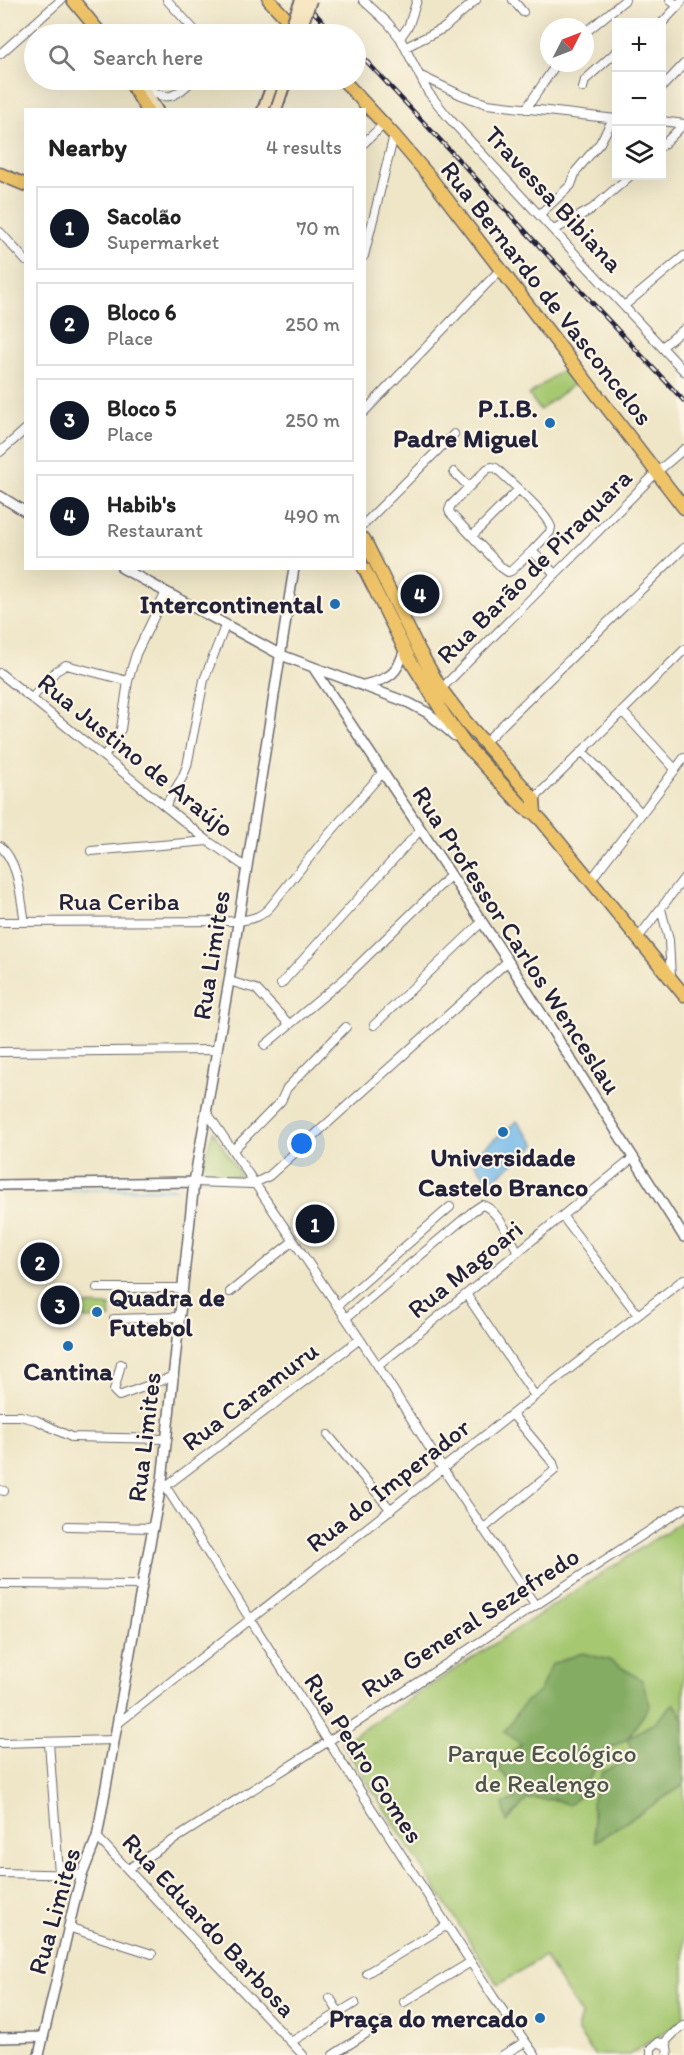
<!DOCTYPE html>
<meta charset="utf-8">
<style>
body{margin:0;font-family:Itim,sans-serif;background:#f6f6f6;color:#222}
.controls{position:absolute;right:18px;top:18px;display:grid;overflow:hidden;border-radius:0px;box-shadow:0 6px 24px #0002}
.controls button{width:54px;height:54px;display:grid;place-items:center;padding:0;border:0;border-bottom:2px solid #e0e0e0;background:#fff;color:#222;font:30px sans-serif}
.compass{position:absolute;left:540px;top:18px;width:54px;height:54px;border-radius:50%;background:#fff;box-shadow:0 6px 24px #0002;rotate:48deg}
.you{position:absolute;left:302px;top:1144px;width:21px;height:21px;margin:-15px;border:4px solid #fff;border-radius:50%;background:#1a73e8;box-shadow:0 0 0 9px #1a73e833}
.badge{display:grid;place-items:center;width:39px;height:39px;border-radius:50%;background:#111827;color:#fff;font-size:20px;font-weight:700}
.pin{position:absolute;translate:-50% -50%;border:3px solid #fff;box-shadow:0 2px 6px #0006}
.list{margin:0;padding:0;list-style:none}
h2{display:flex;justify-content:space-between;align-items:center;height:78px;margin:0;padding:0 24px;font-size:26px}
h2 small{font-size:20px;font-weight:400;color:#767676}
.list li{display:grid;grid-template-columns:39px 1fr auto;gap:18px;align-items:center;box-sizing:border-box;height:84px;margin:0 12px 12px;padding:0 12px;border:2px solid #e0e0e0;border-radius:0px}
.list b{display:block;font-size:22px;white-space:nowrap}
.list p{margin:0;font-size:20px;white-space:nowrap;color:#767676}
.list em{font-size:20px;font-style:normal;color:#767676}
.icon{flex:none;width:33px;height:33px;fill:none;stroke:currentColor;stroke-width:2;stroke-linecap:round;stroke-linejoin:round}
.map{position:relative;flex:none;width:684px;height:2055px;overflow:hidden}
.search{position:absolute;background:#fff;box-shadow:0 6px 24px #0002;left:24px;top:24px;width:342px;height:66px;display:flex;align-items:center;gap:15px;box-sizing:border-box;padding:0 21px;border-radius:33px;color:#767676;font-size:22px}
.panel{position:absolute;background:#fff;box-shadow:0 6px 24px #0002;left:24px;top:108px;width:342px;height:462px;border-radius:0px}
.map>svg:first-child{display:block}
</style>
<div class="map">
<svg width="684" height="2055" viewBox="0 0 684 2055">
<rect width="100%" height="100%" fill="#fcf5e5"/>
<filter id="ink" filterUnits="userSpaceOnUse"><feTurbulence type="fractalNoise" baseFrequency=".0167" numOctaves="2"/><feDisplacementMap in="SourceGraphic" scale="12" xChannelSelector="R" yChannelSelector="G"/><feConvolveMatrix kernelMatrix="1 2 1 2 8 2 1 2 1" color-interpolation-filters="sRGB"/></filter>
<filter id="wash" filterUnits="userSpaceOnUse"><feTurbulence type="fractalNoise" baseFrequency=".008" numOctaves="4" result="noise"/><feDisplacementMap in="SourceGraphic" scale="24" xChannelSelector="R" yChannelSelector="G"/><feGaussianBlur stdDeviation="1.35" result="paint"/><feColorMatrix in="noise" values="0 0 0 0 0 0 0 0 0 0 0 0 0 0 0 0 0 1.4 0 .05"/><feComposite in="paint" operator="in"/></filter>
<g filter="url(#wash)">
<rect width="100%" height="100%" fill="#efe6c8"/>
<!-- green -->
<path fill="#a6c871" stroke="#647556" stroke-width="1.5" d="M563 369 574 384 540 410 529 395Z
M213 1131 241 1176 198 1178Z
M83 1305 110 1306 111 1318 84 1319Z
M684 1520V2020L629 2055H594L577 2030 581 2015 544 1956 498 1985 342 1743Z"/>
<!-- forest -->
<path fill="#84ac63" stroke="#53674f" stroke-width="1.5" d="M582 1653 609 1660 642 1680 650 1705 628 1738 657 1721 674 1703 684 1718V1785L595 1842 592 1803 602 1772 635 1757 627 1739 607 1749 577 1798 569 1805 556 1800 527 1799 507 1822 503 1804 515 1798V1786L498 1768 507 1756 521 1744 504 1732 525 1702 539 1692 552 1664Z"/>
<!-- water -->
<path fill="#72b8e9" stroke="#4a6d92" stroke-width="1.5" d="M517 1121 536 1145 490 1182 471 1158Z"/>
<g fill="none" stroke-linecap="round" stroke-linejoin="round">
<!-- stream -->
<path stroke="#72b8e9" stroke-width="2" d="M0 1190 176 1189"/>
</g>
</g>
<g filter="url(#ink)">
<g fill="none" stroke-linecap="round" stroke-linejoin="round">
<!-- minor casing -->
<g stroke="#6a676c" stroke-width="10">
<path id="minor" d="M167 0 198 34
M363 0 388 23 400 38 428 92 448 117 684 371
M513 0 523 12
M670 0 678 6 682 0
M662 23 678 6
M585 33 625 0
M400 38 409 25 417 0
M406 47 444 28 476 0
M0 54 61 0
M419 75 461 95 487 104 616 119
M143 86C168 103 173 98 193 80
M662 87 684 64
M583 88 585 80 616 52
M526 109 557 63
M662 121 684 124
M364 143 384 124
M662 146 680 128
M540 214 571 185 576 171 600 143 613 119
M554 230 592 209 630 176
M0 232 26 261
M364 256 394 135
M624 306 684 256
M662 347 684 329
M364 412 500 270
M0 452 26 429
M454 472 469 487 451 505 449 510 450 513 502 568 508 572 511 571 532 551 555 574
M469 487 487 469 492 467 496 468C510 482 545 511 551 527L550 532 532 551
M364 524 454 434
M472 536 518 490
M0 673 208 841 247 868
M441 689 657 472 684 449
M32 698 56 671 66 665 128 681
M623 712 675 769
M485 742 684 548
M583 752 641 813
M104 757 121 729 128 681 136 654 165 594
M532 801 684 650
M165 806 182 778 187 766 204 680 225 626
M0 846C20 864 20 897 25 922
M91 851 208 841
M590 881 684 758
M661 909 669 940 671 978
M0 922 238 921C252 919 260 918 270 907L322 842 383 772
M638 938 684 878
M229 981 256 989 289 1024
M281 984 421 829
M374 1025 482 922
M265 1045 344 979 451 875
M0 1052 216 1050
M206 1111 378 1366 443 1469 535 1605
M233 1150 281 1101 287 1088 346 1027
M194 1182 253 1184 269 1176 508 961
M563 1217 638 1315
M97 1288H182
M230 1292 293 1241
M466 1294 535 1396
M337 1306 450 1207
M346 1318 473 1211 482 1205C497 1208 511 1240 518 1252
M114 1319 180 1317
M121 1364 114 1391 119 1396 174 1376
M378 1366 633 1158
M0 1416H20L36 1420 71 1437 167 1439
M328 1435 391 1510
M162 1481 328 1741 494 1998 535 2055
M166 1486 360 1339
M0 1490 4 1491
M68 1526 153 1528
M483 1529 555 1470 553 1463 512 1414
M0 1584 142 1585
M117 1724 684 1279
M0 1743 114 1740
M49 1743 59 1873
M97 1837 303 2055
M128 1869 321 1746 684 1508
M0 1873 82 1875
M68 1927 152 1954
M367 1973 447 1925
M330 1998 339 2013
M404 2002 471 1962
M291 2042 355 2003
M664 2043 675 2032 684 2026
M333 2055 384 2022
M503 2055 525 2042
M651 2055V2048L658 2042 667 2046 668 2055"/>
</g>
<!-- tertiary casing -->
<g stroke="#6a676c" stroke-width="12">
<path id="tertiary" d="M0 496 26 512
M122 568 281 655 409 703 428 713 455 736
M313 667 508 961 684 1237
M364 685C390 679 398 674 405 648
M0 1185 194 1182
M0 2038 42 2037
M39 2055 76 1896 82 1875 97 1837 142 1585 162 1481 194 1182 229 981 294 568"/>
</g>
<!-- secondary casing -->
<g stroke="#6a676c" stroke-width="14">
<path id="secondary" d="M138 80 157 110
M263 110 274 80
M276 110 286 80"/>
</g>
<!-- primary casing -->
<g stroke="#6a676c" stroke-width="15">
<path id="primary" d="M73 0 101 34
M269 0 298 31
M129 80 147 110
M343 80 394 135 429 176 684 508
M0 174 26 185
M364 539 419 650 441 689 466 722 534 799 535 814
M364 568 410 660 445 716 465 744 524 808 535 814 542 821 684 995"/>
</g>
<!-- minor -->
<use href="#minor" stroke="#fff" stroke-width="8"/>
<!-- tertiary -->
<use href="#tertiary" stroke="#fff" stroke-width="9"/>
<!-- secondary -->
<use href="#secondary" stroke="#f9e7c3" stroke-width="10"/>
<!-- primary -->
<use href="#primary" stroke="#efc469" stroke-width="12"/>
<!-- rail casing -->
<g stroke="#22223b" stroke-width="4.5">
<path id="rail" d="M302 0 335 34
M356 50 684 401"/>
</g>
<!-- rail -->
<use href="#rail" stroke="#fcf5e5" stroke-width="2" stroke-dasharray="7" stroke-linecap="butt"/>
<!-- secondary-bridge casing -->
<g stroke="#6a676c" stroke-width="14" stroke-linecap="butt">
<path id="secondary-bridge" d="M288 34 301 0
M299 34 311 0"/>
</g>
<!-- secondary-bridge -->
<use href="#secondary-bridge" stroke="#f9e7c3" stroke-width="10"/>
</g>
</g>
<!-- markers -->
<g fill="#1f6fb2" stroke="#fcf5e5" stroke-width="2">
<circle cx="550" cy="423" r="6"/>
<circle cx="335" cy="604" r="6"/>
<circle cx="503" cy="1132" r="6"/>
<circle cx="97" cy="1312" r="6"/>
<circle cx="68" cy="1346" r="6"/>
<circle cx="540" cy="2018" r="6"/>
</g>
<g text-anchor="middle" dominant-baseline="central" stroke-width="4.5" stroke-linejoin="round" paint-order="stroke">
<!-- street labels -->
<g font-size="26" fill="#22223b" stroke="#fcf5e5">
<text transform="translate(554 199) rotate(47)">Travessa Bibiana</text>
<text transform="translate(547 293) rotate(52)">Rua Bernardo de Vasconcelos</text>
<text transform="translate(534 566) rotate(-45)">Rua Barão de Piraquara</text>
<text transform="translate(136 755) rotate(39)">Rua Justino de Araújo</text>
<text x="119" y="901">Rua Ceriba</text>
<text transform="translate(517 940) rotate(57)">Rua Professor Carlos Wenceslau</text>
<text transform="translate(211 955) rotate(-81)">Rua Limites</text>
<text transform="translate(465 1269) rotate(-39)">Rua Magoari</text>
<text transform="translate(250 1396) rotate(-37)">Rua Caramuru</text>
<text transform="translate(144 1437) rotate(-83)">Rua Limites</text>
<text transform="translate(388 1485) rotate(-38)">Rua do Imperador</text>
<text transform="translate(470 1622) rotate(-33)">Rua General Sezefredo</text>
<text transform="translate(364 1758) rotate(57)">Rua Pedro Gomes</text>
<text transform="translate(54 1911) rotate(-74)">Rua Limites</text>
<text transform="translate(209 1925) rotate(47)">Rua Eduardo Barbosa</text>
</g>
<!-- poi labels -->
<g font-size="26" font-weight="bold" fill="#22223b" stroke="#fcf5e5" text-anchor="end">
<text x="538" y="408">P.I.B.<tspan x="538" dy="30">Padre Miguel</tspan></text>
<text x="323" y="604">Intercontinental</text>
<text x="503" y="1157" text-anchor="middle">Universidade<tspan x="503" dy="30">Castelo Branco</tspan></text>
<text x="109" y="1297" text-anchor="start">Quadra de<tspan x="109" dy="30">Futebol</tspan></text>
<text x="68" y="1371" text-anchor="middle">Cantina</text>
<text x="528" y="2018">Praça do mercado</text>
</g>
<!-- park labels -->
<g font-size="26" fill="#4a544b" stroke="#fcf5e5">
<text x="542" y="1753">Parque Ecológico<tspan x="542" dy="30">de Realengo</tspan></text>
</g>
</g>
</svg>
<div class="controls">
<button>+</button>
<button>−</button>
<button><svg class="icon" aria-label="layers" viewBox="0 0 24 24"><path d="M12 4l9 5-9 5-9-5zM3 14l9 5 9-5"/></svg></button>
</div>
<svg class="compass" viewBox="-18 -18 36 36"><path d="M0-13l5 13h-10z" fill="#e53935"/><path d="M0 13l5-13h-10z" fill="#767676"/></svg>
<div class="you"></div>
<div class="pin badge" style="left:315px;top:1224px">1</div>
<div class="pin badge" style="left:40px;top:1262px">2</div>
<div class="pin badge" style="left:60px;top:1305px">3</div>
<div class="pin badge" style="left:420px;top:594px">4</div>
<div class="search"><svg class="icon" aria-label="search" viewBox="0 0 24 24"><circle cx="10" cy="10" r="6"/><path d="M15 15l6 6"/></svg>Search here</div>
<section class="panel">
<h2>Nearby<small>4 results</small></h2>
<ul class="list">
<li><span class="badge">1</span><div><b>Sacolão</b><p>Supermarket</p></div><em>70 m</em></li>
<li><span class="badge">2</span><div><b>Bloco 6</b><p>Place</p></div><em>250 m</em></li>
<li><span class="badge">3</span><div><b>Bloco 5</b><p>Place</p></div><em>250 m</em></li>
<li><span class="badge">4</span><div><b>Habib's</b><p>Restaurant</p></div><em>490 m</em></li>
</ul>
</section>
</div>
